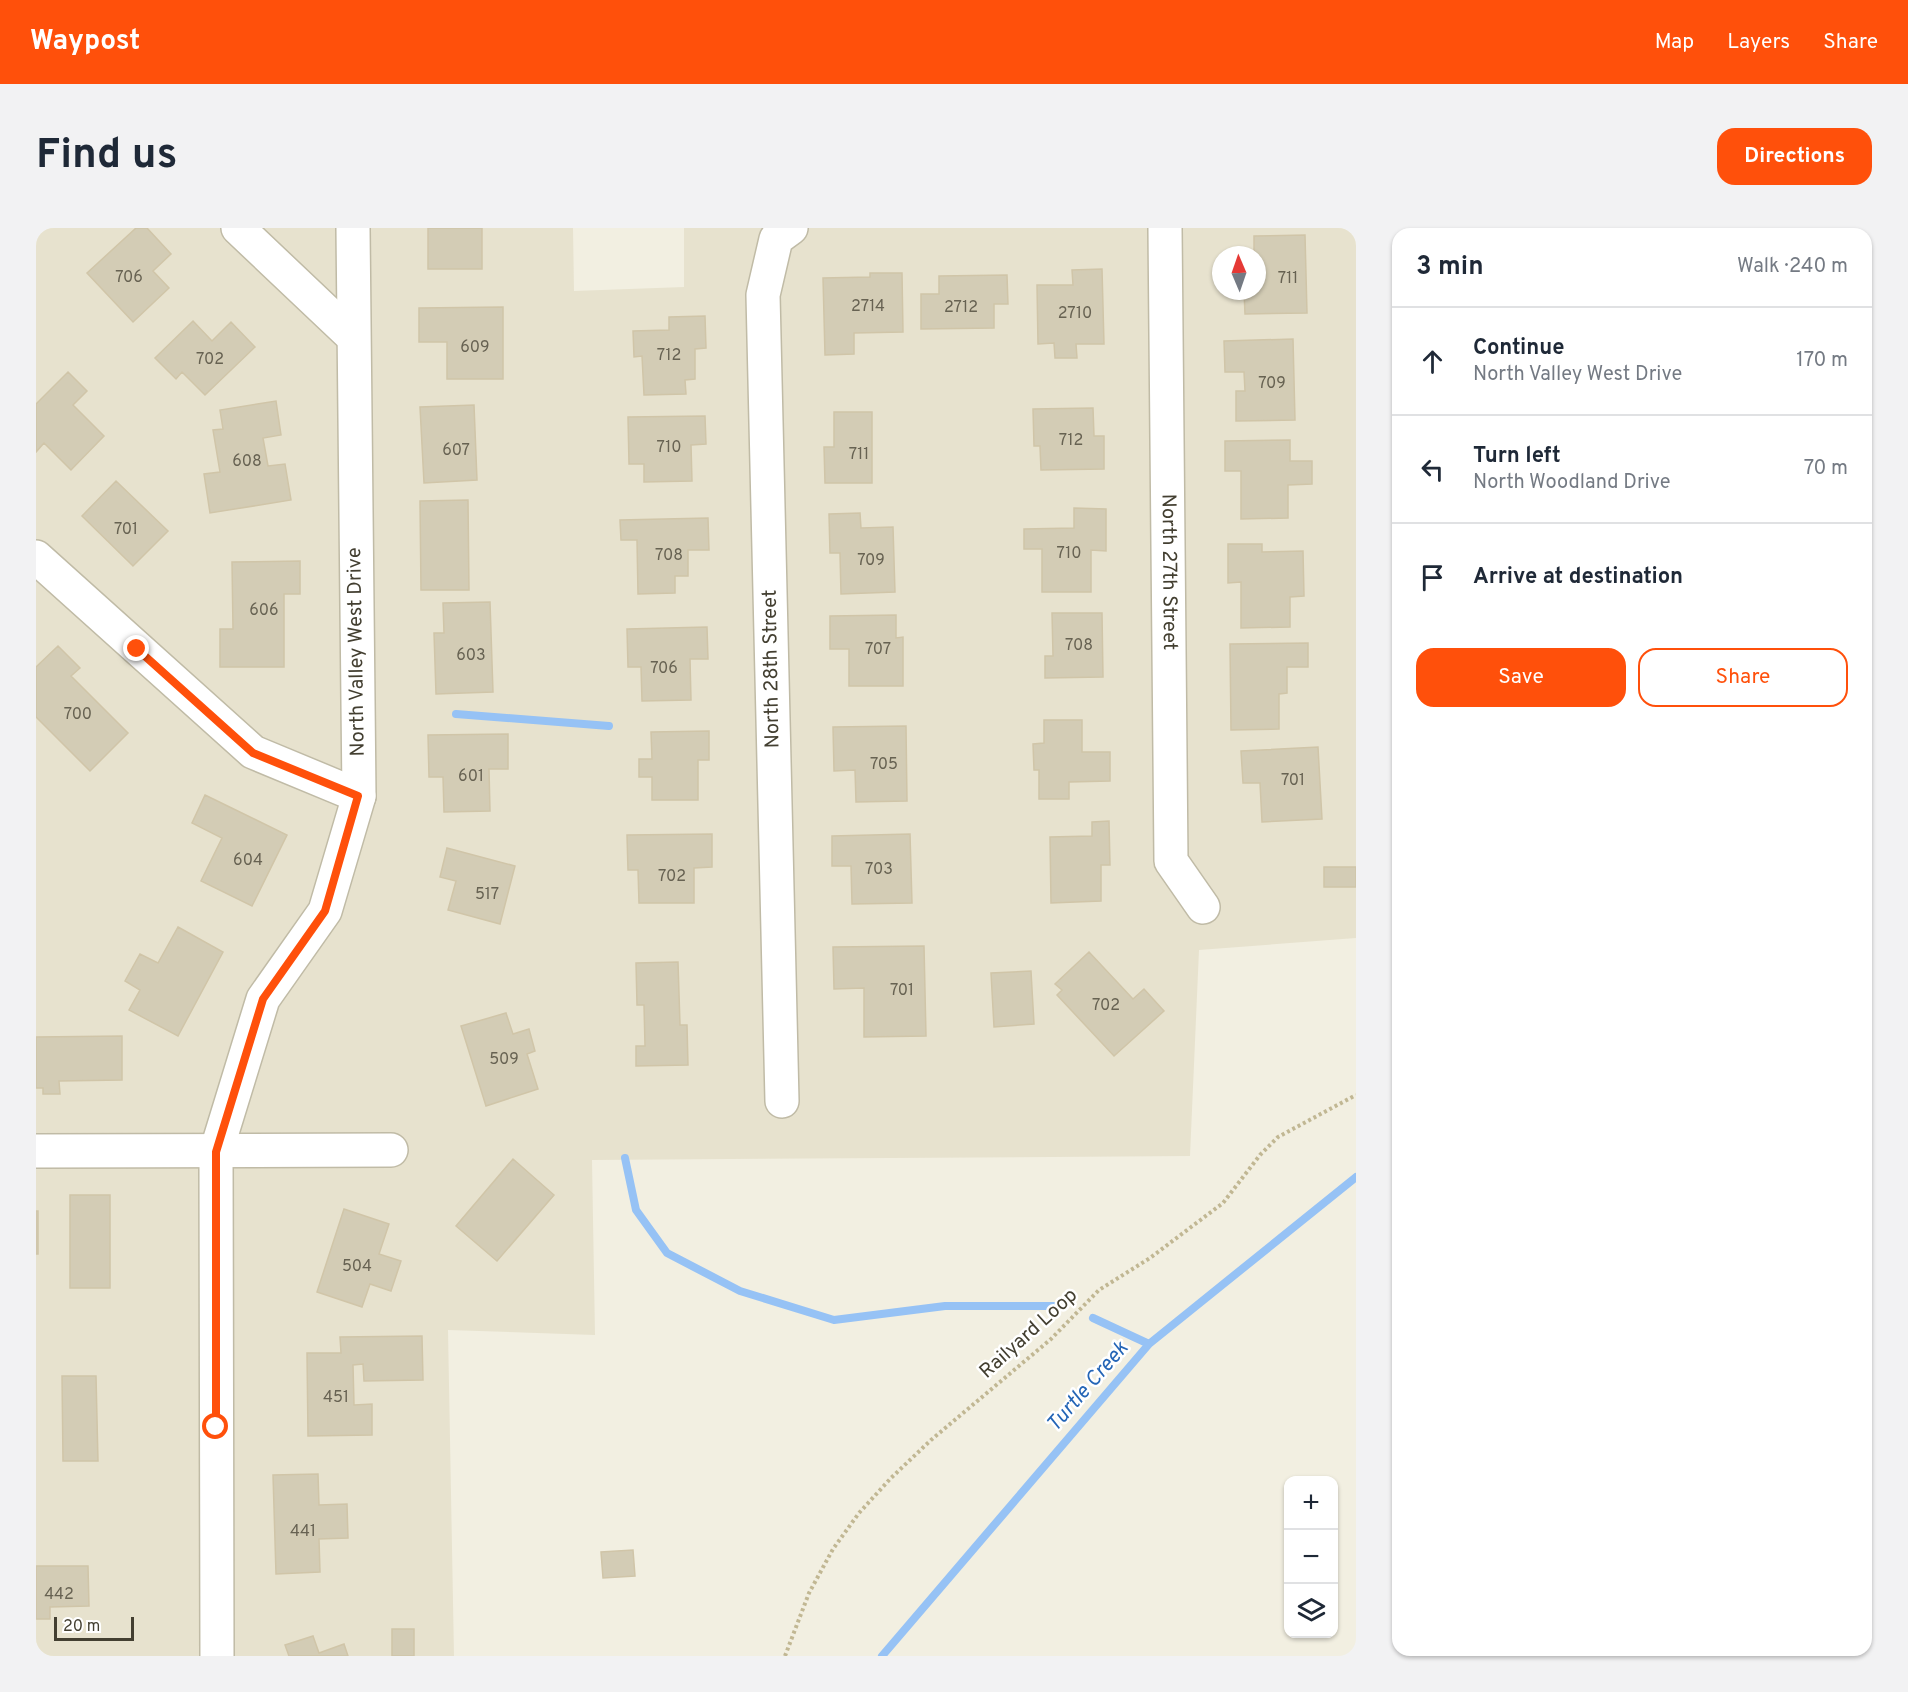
<!DOCTYPE html>
<meta charset="utf-8">
<style>
body{margin:0;font-family:Overpass,sans-serif;background:#f2f2f3;color:#1f2937}
.controls{position:absolute;right:18px;bottom:18px;display:grid;overflow:hidden;border-radius:12px;box-shadow:0 2px 4px #0004}
.controls button{width:54px;height:54px;display:grid;place-items:center;padding:0;border:0;border-bottom:2px solid #e0e1e3;background:#fff;color:#1f2937;font:30px sans-serif}
.compass{position:absolute;left:1176px;top:18px;width:54px;height:54px;border-radius:50%;background:#fff;box-shadow:0 2px 4px #0004;rotate:358deg}
.scale{position:absolute;left:18px;bottom:15px;width:80px;box-sizing:border-box;padding-left:6px;border:3px solid #433f31;border-top:0;font-size:16px;line-height:21px;white-space:nowrap;color:#433f31;-webkit-text-stroke:4px #fff;paint-order:stroke}
.stop{position:absolute;width:18px;height:18px;margin:-14px;border:4px solid #ff500b;border-radius:50%;background:#fff}
.stop.end{background:#ff500b;border-color:#fff;box-shadow:0 2px 6px #0008}
.list{margin:0;padding:0;list-style:none}
h2{display:flex;justify-content:space-between;align-items:center;height:78px;margin:0;padding:0 24px;font-size:26px}
h2 small{font-size:20px;font-weight:400;color:#747a83}
.list li{display:grid;grid-template-columns:39px 1fr auto;gap:18px;align-items:center;box-sizing:border-box;height:108px;padding:0 24px;border-top:2px solid #e0e1e3}
.list b{display:block;font-size:22px;white-space:nowrap}
.list p{margin:0;font-size:20px;white-space:nowrap;color:#747a83}
.list em{font-size:20px;font-style:normal;color:#747a83}
.actions{display:flex;gap:12px;padding:18px 24px}
.actions a{flex:1;padding:14px 0;border:2px solid #ff500b;border-radius:18px;text-align:center;font-size:21px;color:#ff500b}
.actions .main{background:#ff500b;color:#fff}
.icon{flex:none;width:33px;height:33px;fill:none;stroke:currentColor;stroke-width:2;stroke-linecap:round;stroke-linejoin:round}
.map{position:relative;flex:none;width:1320px;height:1428px;overflow:hidden;border-radius:18px}
header{display:flex;align-items:center;gap:36px;box-sizing:border-box;height:84px;padding:0 30px;background:#ff500b;color:#fff}
header strong{font-size:28px}
nav{display:flex;gap:33px;margin-inline-start:auto;font-size:21px}
.intro{display:flex;align-items:center;justify-content:space-between;box-sizing:border-box;height:144px;padding:0 36px}
h1{margin:0;font-size:42px}
.button{padding:15px 27px;border-radius:18px;background:#ff500b;color:#fff;font-size:21px;font-weight:700}
main{display:flex;gap:36px;padding:0 36px}
aside{flex:1;background:#fff;border-radius:18px;box-shadow:0 2px 4px #0004}
.map>svg:first-child{display:block}
</style>
<header>
<strong>Waypost</strong>
<nav><a>Map</a><a>Layers</a><a>Share</a></nav>
</header>
<div class="intro"><h1>Find us</h1><a class="button">Directions</a></div>
<main>
<div class="map">
<svg width="1320" height="1428" viewBox="0 0 1320 1428">
<rect width="100%" height="100%" fill="#f2efe1"/>
<!-- residential -->
<path fill="#e7e2ce" fill-rule="evenodd" d="M0 0H537L538 63 648 59V0H1320V710L1163 722 1154 928 556 932 559 1107 412 1102 418 1428H0ZM1185 27H1221V63H1185Z"/>
<g fill="none" stroke-linecap="round" stroke-linejoin="round">
<!-- stream -->
<path stroke="#96c2f5" stroke-width="8" d="M420 486 573 498
M589 930 600 982 631 1025 704 1063 798 1092 909 1078H1022
M1057 1090 1113 1116
M846 1428 1113 1116 1320 949"/>
</g>
<!-- building -->
<path fill="#d3ccb5" stroke="#d0c5a8" stroke-width="1.5" d="M100 0H111L135 26 117 43 133 60 97 94 51 45Z
M392 0H446V41H392Z
M1269 7 1271 85 1209 86 1208 63H1221V27H1218V8Z
M1066 41 1068 116H1040L1041 130H1019L1018 115 1002 116 1001 57H1037L1036 42Z
M834 45H866L867 104 818 105V126L789 127 787 50 834 49Z
M971 47 972 76H958V100L885 101V66H903V48Z
M467 79V151H411V114H383V80Z
M669 88 670 120 659 121V151L649 152 650 166 608 167 606 128 598 129 597 103 633 102V89Z
M157 93 176 113 195 94 219 119 169 167 146 144 140 151 119 130Z
M1257 111 1259 192 1200 193V163H1209L1208 144H1189L1188 113Z
M32 144 51 163 37 177 68 208 35 242 8 215 0 224V176Z
M240 173 245 207 227 210 232 238 249 236 255 272 174 285 168 246 184 244 177 202 187 201 184 182Z
M438 177 441 252 388 255 384 179Z
M1057 180 1058 208H1068V241L1005 242 1004 218H998L997 181Z
M798 184H836V255H789L788 219H798Z
M669 188 670 216 655 217 656 253 608 254V236H593L592 189Z
M1254 212V233H1276V256L1252 257V290L1205 291V243H1189V213Z
M80 253 132 303 97 338 46 288Z
M432 272 433 362H385L384 273Z
M1038 280 1070 281V323L1055 322V364H1006V321H988V301L1038 300Z
M824 285 825 300 857 299 859 364 805 366 804 325H794L793 286Z
M672 290 673 322H652V348H639V365L602 366 601 312H585L584 292Z
M1192 316H1226V324L1267 323 1268 368 1254 369V399L1205 400V354L1192 355Z
M264 333V366H248V439H184V401H197L196 334Z
M454 374 457 464 400 466 398 405H408L407 375Z
M1016 385H1066L1067 449 1009 450V428H1017Z
M860 387V410L867 409V458H813V421H794V388Z
M671 399 672 431H654L655 472 606 473 605 439H592L591 401Z
M1272 415V439H1251V465L1243 466V501L1195 502 1194 416Z
M22 418 44 440 35 448 92 505 54 543 0 489V439Z
M1008 492H1046V524H1074V553L1033 554V571H1003V542H998L997 516 1008 515Z
M870 498 871 573 820 574 819 542 798 543 797 499Z
M673 503V532H662V572H616V549H603V531H616L615 504Z
M472 506V541H453L454 583 408 584 407 549H393L392 507Z
M1282 519 1286 591 1226 594 1224 555H1207L1205 523Z
M169 567 251 607 216 678 165 653 186 610 156 595Z
M1073 593 1074 637H1065V673L1015 675 1014 609 1056 608V594Z
M676 606V639L658 640V675H603L602 642H592L591 607Z
M874 606 876 675 816 676 815 638H796V608Z
M411 620 479 638 464 696 412 682 420 653 404 649Z
M1288 639H1320V659H1288Z
M142 699 187 724 142 808 93 782 104 762 89 753 104 726 122 735Z
M888 718 890 808 828 809V760L798 761 797 719Z
M1053 724 1097 771 1108 761 1128 783 1078 828 1021 767 1026 762 1019 756Z
M642 734 644 797H651L652 837 600 838V818H609L608 777H601L600 735Z
M995 743 998 796 958 799 955 745Z
M470 785 477 806 493 801 499 823 491 826 502 861 450 878 425 798Z
M86 808V852L23 853 24 866H7V860H0V809Z
M477 931 518 967 461 1033 420 998Z
M34 967H74V1060H34Z
M308 981 353 996 343 1026 365 1033 355 1063 334 1056 326 1079 281 1064Z
M0 983H2V1026H0Z
M386 1108 387 1152 328 1153 327 1136 317 1137 318 1177 336 1176V1207L272 1208 271 1125H305L304 1109Z
M26 1148H60L62 1233H27Z
M282 1246 283 1277 311 1276 312 1310 283 1311 284 1344 240 1346 237 1247Z
M597 1322 599 1348 567 1350 565 1324Z
M0 1338H52L53 1378 14 1379V1391H0Z
M356 1401H378V1428H356Z
M277 1408 283 1425 308 1416 312 1428H253L249 1417Z"/>
<g fill="none" stroke-linecap="round" stroke-linejoin="round">
<!-- minor casing -->
<g stroke="#c0bba6" stroke-width="36">
<g id="minor">
<path d="M202 0 316 108"/>
<path id="s1" d="M1129 0 1135 633 1167 679"/>
<path d="M0 329 217 524 323 568"/>
<path d="M746 873 727 67 740 11 755 0"/>
<path d="M0 923 355 922"/>
<path d="M181 1428 180 924 227 771 289 683 323 568 317 0"/>
</g>
</g>
<!-- path -->
<path stroke="#c1b793" stroke-width="4" stroke-dasharray="3 3" stroke-linecap="butt" d="M749 1428 773 1365 797 1321 823 1285 855 1250 895 1212 1015 1111 1063 1062 1114 1030 1187 975 1224 927 1242 909 1320 867"/>
<!-- minor -->
<use href="#minor" stroke="#fff" stroke-width="33"/>
</g>
<g fill="none" stroke-linecap="round" stroke-linejoin="round">
<!-- route -->
<path stroke="#ff500b" stroke-width="8" d="M101 421 217 525 322 568 289 683 227 771 180 924V1199"/>
</g>
<g text-anchor="middle" dominant-baseline="central" stroke-width="5" stroke-linejoin="round" paint-order="stroke">
<!-- number labels -->
<g font-size="16" fill="#676252">
<text x="93" y="50">706</text>
<text x="1252" y="51">711</text>
<text x="832" y="79">2714</text>
<text x="925" y="80">2712</text>
<text x="1039" y="86">2710</text>
<text x="439" y="120">609</text>
<text x="633" y="128">712</text>
<text x="174" y="132">702</text>
<text x="1236" y="156">709</text>
<text x="1035" y="213">712</text>
<text x="633" y="220">710</text>
<text x="420" y="223">607</text>
<text x="823" y="227">711</text>
<text x="211" y="234">608</text>
<text x="90" y="302">701</text>
<text x="1033" y="326">710</text>
<text x="633" y="328">708</text>
<text x="835" y="333">709</text>
<text x="228" y="383">606</text>
<text x="1043" y="418">708</text>
<text x="842" y="422">707</text>
<text x="435" y="428">603</text>
<text x="628" y="441">706</text>
<text x="42" y="487">700</text>
<text x="848" y="537">705</text>
<text x="435" y="549">601</text>
<text x="1257" y="553">701</text>
<text x="212" y="633">604</text>
<text x="843" y="642">703</text>
<text x="636" y="649">702</text>
<text x="451" y="667">517</text>
<text x="866" y="763">701</text>
<text x="1070" y="778">702</text>
<text x="468" y="832">509</text>
<text x="321" y="1039">504</text>
<text x="300" y="1170">451</text>
<text x="267" y="1304">441</text>
<text x="23" y="1367">442</text>
</g>
<!-- street labels -->
<g font-size="20" fill="#433f31" stroke="#fff">
<text stroke="none"><textPath href="#s1" startOffset="344">North 27th Street</textPath></text>
<text transform="translate(321 424) rotate(-91)">North Valley West Drive</text>
<text transform="translate(736 441) rotate(-91)">North 28th Street</text>
<text transform="translate(993 1106) rotate(-42)">Railyard Loop</text>
</g>
<!-- water labels -->
<g font-size="21" font-style="italic" fill="#2465b6" stroke="#fff">
<text transform="translate(1052 1159) rotate(-49)">Turtle Creek</text>
</g>
</g>
</svg>
<div class="controls">
<button>+</button>
<button>−</button>
<button><svg class="icon" aria-label="layers" viewBox="0 0 24 24"><path d="M12 4l9 5-9 5-9-5zM3 14l9 5 9-5"/></svg></button>
</div>
<svg class="compass" viewBox="-18 -18 36 36"><path d="M0-13l5 13h-10z" fill="#e53935"/><path d="M0 13l5-13h-10z" fill="#747a83"/></svg>
<div class="scale">20 m</div>
<div class="stop" style="left:180px;top:1199px"></div>
<div class="stop end" style="left:101px;top:421px"></div>
</div>
<aside>
<h2>3 min<small>Walk · 240 m</small></h2>
<ul class="list">
<li><svg class="icon" aria-label="ahead" viewBox="0 0 24 24"><path d="M12 20V5M6 11l6-6 6 6"/></svg><div><b>Continue</b><p>North Valley West Drive</p></div><em>170 m</em></li>
<li><svg class="icon" aria-label="left" viewBox="0 0 24 24"><path d="M17 20v-9H6M10 6l-5 5 5 5"/></svg><div><b>Turn left</b><p>North Woodland Drive</p></div><em>70 m</em></li>
<li><svg class="icon" aria-label="arrive" viewBox="0 0 24 24"><path d="M6 21V4h12l-3 4 3 4H6"/></svg><div><b>Arrive at destination</b></div></li>
</ul>
<div class="actions"><a class="main">Save</a><a>Share</a></div>
</aside>
</main>
